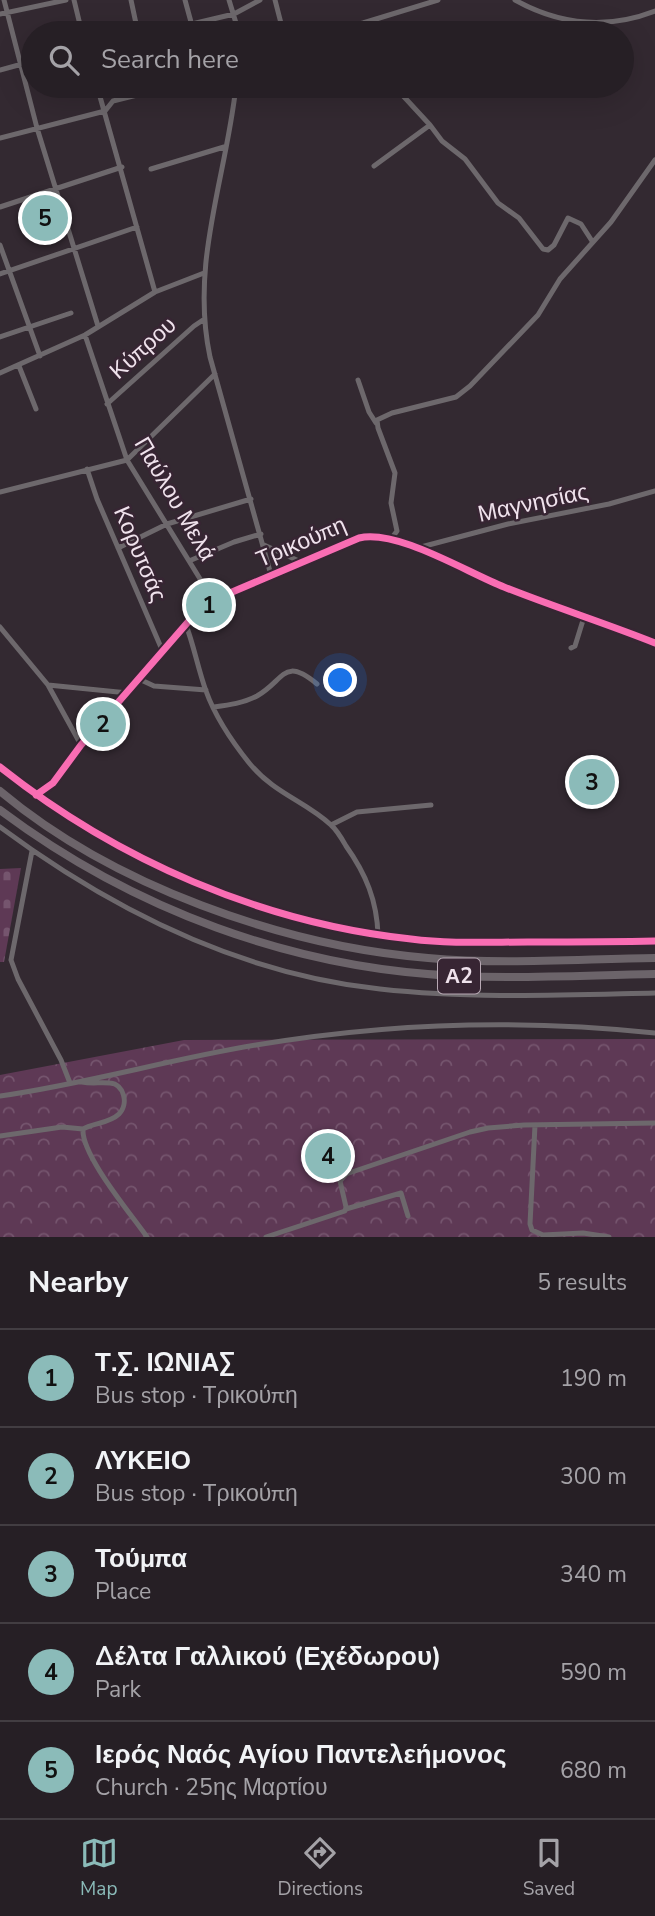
<!DOCTYPE html>
<meta charset="utf-8">
<style>
body{margin:0;font-family:"Nunito Sans",sans-serif;background:#2e272d;color:#f1f3f6}
.you{position:absolute;left:341px;top:681px;width:24px;height:24px;margin:-18px;border:5px solid #fff;border-radius:50%;background:#1a73e8;box-shadow:0 0 0 10px #1a73e833}
.badge{display:grid;place-items:center;width:46px;height:46px;border-radius:50%;background:#8bbbb9;color:#111;font-size:23px;font-weight:700}
.pin{position:absolute;translate:-50% -50%;border:4px solid #fff;box-shadow:0 2px 7px #0006}
.list{margin:0;padding:0;list-style:none}
h2{display:flex;justify-content:space-between;align-items:center;height:91px;margin:0;padding:0 28px;font-size:30px}
h2 small{font-size:23px;font-weight:400;color:#a4a2a7}
.list li{display:grid;grid-template-columns:46px 1fr auto;gap:21px;align-items:center;box-sizing:border-box;height:98px;padding:0 28px;border-top:2px solid #423d42}
.list b{display:block;font-size:26px;white-space:nowrap}
.list p{margin:0;font-size:23px;white-space:nowrap;color:#a4a2a7}
.list em{font-size:23px;font-style:normal;color:#a4a2a7}
.icon{flex:none;width:38px;height:38px;fill:none;stroke:currentColor;stroke-width:2;stroke-linecap:round;stroke-linejoin:round}
.map{position:relative;flex:none;width:655px;height:1237px;overflow:hidden}
.search{position:absolute;background:#261f25;box-shadow:0 7px 28px #0002;left:21px;right:21px;top:21px;height:77px;display:flex;align-items:center;gap:18px;box-sizing:border-box;padding:0 24px;border-radius:38px;color:#a4a2a7;font-size:26px}
.sheet{height:581px;background:#261f25}
nav{display:flex;justify-content:space-around;align-items:center;box-sizing:border-box;height:98px;border-top:2px solid #423d42;background:#261f25;font-size:19px;color:#a4a2a7}
nav a{display:grid;justify-items:center;gap:4px}
nav .on{color:#8bbbb9}
.map>svg:first-child{display:block}
</style>
<div class="map">
<svg width="655" height="1237" viewBox="0 0 655 1237">
<defs>
<pattern id="cemetery-stones" width="16" height="16" patternUnits="userSpaceOnUse" patternTransform="scale(1.75)"><rect width="16" height="16" fill="#5e3955"/><path d="M2 7V4a2 2 0 0 1 4 0v3zM10 15v-3a2 2 0 0 1 4 0v3z" fill="#75556e"/></pattern>
<pattern id="park-crowns" width="20" height="18" patternUnits="userSpaceOnUse" patternTransform="scale(1.75)"><rect width="20" height="18" fill="#5e3955"/><path d="M2 6a3 3 0 1 1 6 0M12 15a3 3 0 1 1 6 0" fill="none" stroke="#75556e"/></pattern>
</defs>
<rect width="100%" height="100%" fill="#332931"/>
<!-- cemetery -->
<path fill="url(#cemetery-stones)" d="M21 868 4 962H0V869Z"/>
<!-- park -->
<path fill="url(#park-crowns)" d="M655 1039V1237H0V1075L184 1040Z"/>
<g fill="none" stroke-linecap="round" stroke-linejoin="round">
<!-- minor -->
<path stroke="#6d686c" stroke-width="5" d="M4 0 37 128 98 326
M74 0 82 33
M131 0 138 33
M185 0 194 33
M229 0 239 33
M275 0 283 31
M515 0C560 25 606 30 655 11
M0 14 66 0
M154 33 234 14 260 0
M322 33 363 23 438 0
M0 70 33 61
M97 86 155 292
M236 86C226 178 190 263 210 357L271 575
M394 86 430 125 442 141 465 159 498 203 519 218 543 249 548 250 554 245 568 218 581 224 592 241
M0 138 105 111 113 101 173 86
M374 166 430 125
M151 169 224 147
M0 207 122 167
M0 245 40 356
M0 274 137 227
M85 335 127 460 213 600
M0 337 71 313
M19 366 36 409
M0 373 85 335 155 292 204 273
M358 380 369 412 376 423
M107 404 194 326 203 320
M87 469 97 499 163 652
M0 492 127 460 215 374
M391 539 397 531 391 503 395 473 378 428 377 420 392 413 456 397 470 386 538 315 560 279 611 222 655 160
M264 545 301 562
M421 547 508 524 609 504 655 491
M118 548 167 524 251 499
M189 561 234 542 261 534
M186 625C194 646 198 669 206 691 215 716 233 743 250 764 275 794 305 801 331 825 337 830 342 839 346 846 366 874 377 901 378 935
M0 627 48 685 81 745
M571 648 575 646 584 617
M139 679 154 686 206 690
M48 685 128 693
M214 707C229 705 244 703 257 696 285 680 283 656 317 684
M0 767C117 860 262 923 411 939 449 944 489 942 528 942 570 942 613 942 655 941
M36 795 53 783 81 745 188 622 211 601 359 538C397 529 466 572 504 587 554 607 605 623 655 643
M331 825 357 812 431 805
M0 827C112 910 240 974 380 989 471 999 564 995 655 993
M32 851 11 960 18 979 61 1060 70 1083
M82 1082C92 1084 100 1082 110 1083 124 1084 129 1104 119 1114 110 1123 94 1123 83 1129 81 1155 131 1214 147 1237
M0 1096C86 1084 170 1059 256 1045 387 1023 524 1019 655 1033
M535 1125 530 1224 532 1230 543 1235 583 1233 609 1237
M0 1136 62 1127 83 1129
M346 1209 401 1193 408 1216
M266 1237 345 1211 346 1207 340 1181 346 1174 470 1132 488 1128 524 1125 655 1123"/>
<!-- highway -->
<path stroke="#6c646a" stroke-width="8" d="M0 791C112 885 282 946 428 958 503 965 579 959 655 958
M0 810C132 909 292 969 458 976 524 979 590 975 655 974"/>
<!-- cycleway casing -->
<g stroke="#372533" stroke-width="11">
<path id="cycleway" d="M0 767C117 860 262 923 411 939 449 944 489 942 528 942 570 942 613 942 655 941
M36 795 53 783 81 745 188 622 211 601 359 538C397 529 466 572 504 587 554 607 605 623 655 643"/>
</g>
<!-- cycleway -->
<use href="#cycleway" stroke="#f96db3" stroke-width="7"/>
</g>
<g text-anchor="middle" dominant-baseline="central" stroke-width="5" stroke-linejoin="round" paint-order="stroke">
<!-- shield labels -->
<rect fill="#372533" stroke="#b8a9b4" stroke-width="2" x="438" y="958.5" width="42" height="35" rx="5"/>
<g font-size="21" font-weight="bold" fill="#efe2ec">
<text x="459" y="976">Α2</text>
</g>
<!-- street labels -->
<g font-size="23" fill="#efe2ec" stroke="#372533">
<text transform="translate(143 348) rotate(-42)">Κύπρου</text>
<text transform="translate(175 499) rotate(60)">Παύλου Μελά</text>
<text transform="translate(533 503) rotate(-12)">Μαγνησίας</text>
<text transform="translate(301 542) rotate(-23)">Τρικούπη</text>
<text transform="translate(140 554) rotate(67)">Κορυτσάς</text>
</g>
</g>
</svg>
<div class="you"></div>
<div class="pin badge" style="left:209px;top:605px">1</div>
<div class="pin badge" style="left:103px;top:724px">2</div>
<div class="pin badge" style="left:592px;top:782px">3</div>
<div class="pin badge" style="left:328px;top:1156px">4</div>
<div class="pin badge" style="left:45px;top:218px">5</div>
<div class="search"><svg class="icon" aria-label="search" viewBox="0 0 24 24"><circle cx="10" cy="10" r="6"/><path d="M15 15l6 6"/></svg>Search here</div>
</div>
<section class="sheet">
<h2>Nearby<small>5 results</small></h2>
<ul class="list">
<li><span class="badge">1</span><div><b>Τ.Σ. ΙΩΝΙΑΣ</b><p>Bus stop · Τρικούπη</p></div><em>190 m</em></li>
<li><span class="badge">2</span><div><b>ΛΥΚΕΙΟ</b><p>Bus stop · Τρικούπη</p></div><em>300 m</em></li>
<li><span class="badge">3</span><div><b>Τούμπα</b><p>Place</p></div><em>340 m</em></li>
<li><span class="badge">4</span><div><b>Δέλτα Γαλλικού (Εχέδωρου)</b><p>Park</p></div><em>590 m</em></li>
<li><span class="badge">5</span><div><b>Ιερός Ναός Αγίου Παντελεήμονος</b><p>Church · 25ης Μαρτίου</p></div><em>680 m</em></li>
</ul>
</section>
<nav>
<a class="on"><svg class="icon" aria-label="map" viewBox="0 0 24 24"><path d="M3 6l6-2 6 2 6-2v14l-6 2-6-2-6 2zM9 4v14M15 6v14"/></svg>Map</a>
<a><svg class="icon" aria-label="directions" viewBox="0 0 24 24"><path d="M12 3l9 9-9 9-9-9zM9 14v-3h6M13 9l2 2-2 2"/></svg>Directions</a>
<a><svg class="icon" aria-label="saved" viewBox="0 0 24 24"><path d="M7 4h10v16l-5-4-5 4z"/></svg>Saved</a>
</nav>
